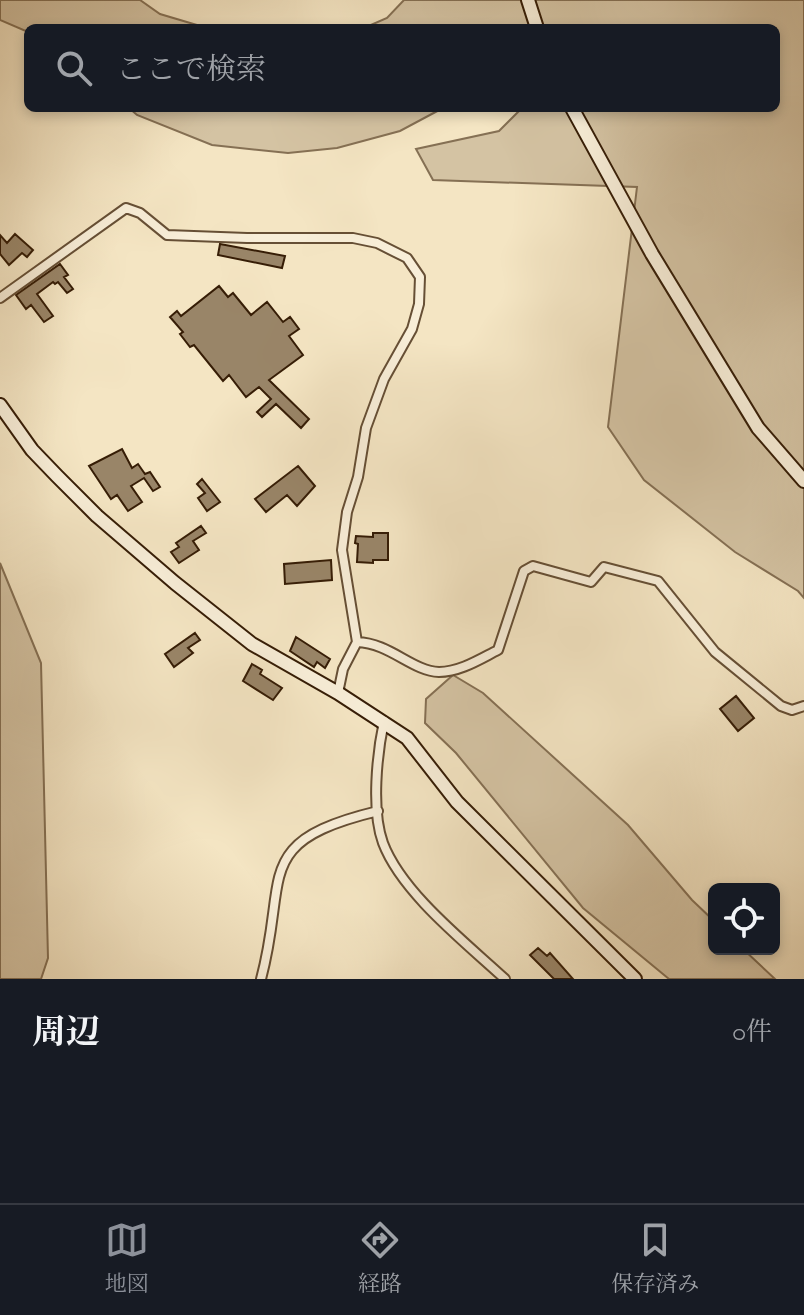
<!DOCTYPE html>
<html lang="ja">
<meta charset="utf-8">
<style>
body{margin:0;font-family:"Sorts Mill Goudy","Noto Serif JP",serif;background:#20242c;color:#f1f3f6}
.controls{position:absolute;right:24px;bottom:24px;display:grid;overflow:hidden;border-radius:12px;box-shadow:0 4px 12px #0003}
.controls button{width:72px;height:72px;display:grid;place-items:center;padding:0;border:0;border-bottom:2px solid #363941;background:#171b24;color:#f1f3f6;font:40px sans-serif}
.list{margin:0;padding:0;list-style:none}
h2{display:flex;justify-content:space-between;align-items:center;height:104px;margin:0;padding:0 32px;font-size:34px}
h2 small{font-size:26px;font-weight:400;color:#9ea1a6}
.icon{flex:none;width:44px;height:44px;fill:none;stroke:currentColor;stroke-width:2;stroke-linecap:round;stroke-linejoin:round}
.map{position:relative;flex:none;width:804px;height:979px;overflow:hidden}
.search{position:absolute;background:#171b24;box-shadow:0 4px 12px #0003;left:24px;right:24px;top:24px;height:88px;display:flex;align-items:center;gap:20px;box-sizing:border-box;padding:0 28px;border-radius:12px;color:#9ea1a6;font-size:30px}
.sheet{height:224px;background:#171b24}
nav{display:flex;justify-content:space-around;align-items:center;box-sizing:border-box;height:112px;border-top:2px solid #363941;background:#171b24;font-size:22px;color:#9ea1a6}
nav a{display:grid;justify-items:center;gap:4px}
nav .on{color:#8c9099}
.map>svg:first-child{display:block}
</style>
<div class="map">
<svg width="804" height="979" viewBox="0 0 804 979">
<rect width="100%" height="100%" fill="#f4e5c3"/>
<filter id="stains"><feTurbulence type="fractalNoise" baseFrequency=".0025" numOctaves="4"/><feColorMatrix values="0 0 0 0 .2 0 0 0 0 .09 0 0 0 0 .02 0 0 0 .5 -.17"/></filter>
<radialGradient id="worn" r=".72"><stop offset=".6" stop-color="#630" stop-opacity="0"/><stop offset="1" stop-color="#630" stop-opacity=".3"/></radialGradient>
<!-- green -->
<path fill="#d4c3a3" stroke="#857054" stroke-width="2" d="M0 0H140L160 14 207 28H28V32L0 20Z
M404 0H804V598L798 591 735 552 644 480 608 427 637 187 433 180 416 149 499 131 522 108H776V28H364L387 18Z
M129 108H443L400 131 337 148 288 153 212 145 137 115Z
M0 563 41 663 48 958 41 979H0Z
M453 675 483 693 628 825 692 900 714 921V949H743L775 979H669L583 908 456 753 425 723 426 699Z"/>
<!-- building -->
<path fill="#998568" stroke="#361d06" stroke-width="2" d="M15 234 33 250 27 257 22 253 9 265 0 254V235L7 243Z
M220 244 285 256 282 268 218 255Z
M60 264 68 275 64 277 73 289 67 293 58 282 55 284 53 282 37 294 53 316 44 322 31 305 26 309 16 295Z
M219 286 228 297 233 293 251 315 267 302 283 322 290 317 299 329 289 336 303 355 269 380 309 419 301 428 276 404 262 417 257 412 271 399 259 387 246 397 229 375 223 381 194 345 190 347 180 334 183 332 170 317 177 311 181 316Z
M122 449 132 468 138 464 145 474 150 472 160 487 153 491 144 478 131 486 142 502 128 511 117 495 111 499 89 466Z
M298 466 315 486 297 506 287 495 266 512 255 499Z
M202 479 220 502 207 511 198 498 205 493 197 484Z
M201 526 206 533 193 541 199 550 179 563 171 552 179 547 176 543Z
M373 533H388V560H373V563L357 562 358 544 355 543 356 536 373 537Z
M331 560 332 580 285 584 284 564Z
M195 633 200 640 188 648 193 653 174 667 165 654Z
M296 637 330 659 325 668 317 662 314 667 290 651Z
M252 664 262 670 260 674 282 688 273 700 243 681Z
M736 696 754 718 738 731 720 709Z
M538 948 547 956 550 953 573 979H554L530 955Z"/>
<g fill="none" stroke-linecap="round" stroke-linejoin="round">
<!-- street casing -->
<g stroke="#664f35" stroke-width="12">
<path id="street" d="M0 298 126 208 140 213 167 235 247 238H353L377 243 407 258 420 277 419 304 412 329 384 379 366 428 358 477 347 512 342 550 357 642 343 669 338 693
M357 642C390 643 412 671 439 672 460 672 480 659 498 650L524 571 533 566 591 582 604 567 658 581 715 652 781 706 792 710 804 706
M384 721C377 754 371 810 383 843 402 893 465 942 505 979
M261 979C289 876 250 842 378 811"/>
</g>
<!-- secondary casing -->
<g stroke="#361d06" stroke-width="16">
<path id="secondary" d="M528 0 537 28
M572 108 652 254 758 428 804 481
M0 405 32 450 57 476 97 516 175 583 252 644 338 693 407 738 457 802 635 979"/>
</g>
<!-- street -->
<use href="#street" stroke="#f8eed8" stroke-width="8"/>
<!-- secondary -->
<use href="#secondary" stroke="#f8eed8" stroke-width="12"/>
</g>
<rect width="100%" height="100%" filter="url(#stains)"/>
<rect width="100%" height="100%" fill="url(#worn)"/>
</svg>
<div class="controls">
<button><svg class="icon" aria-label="locate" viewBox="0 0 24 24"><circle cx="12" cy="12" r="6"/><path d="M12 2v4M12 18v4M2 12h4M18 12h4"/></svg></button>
</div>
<div class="search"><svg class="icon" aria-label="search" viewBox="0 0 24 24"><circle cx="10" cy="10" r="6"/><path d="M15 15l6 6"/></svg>ここで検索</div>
</div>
<section class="sheet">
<h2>周辺<small>0件</small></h2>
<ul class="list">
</ul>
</section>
<nav>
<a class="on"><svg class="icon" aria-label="map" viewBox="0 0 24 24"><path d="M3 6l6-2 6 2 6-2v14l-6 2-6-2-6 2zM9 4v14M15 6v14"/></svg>地図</a>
<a><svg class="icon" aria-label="directions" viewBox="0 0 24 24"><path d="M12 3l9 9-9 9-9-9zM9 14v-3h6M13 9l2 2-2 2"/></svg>経路</a>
<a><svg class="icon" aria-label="saved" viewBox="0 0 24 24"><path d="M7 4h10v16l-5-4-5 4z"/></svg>保存済み</a>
</nav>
